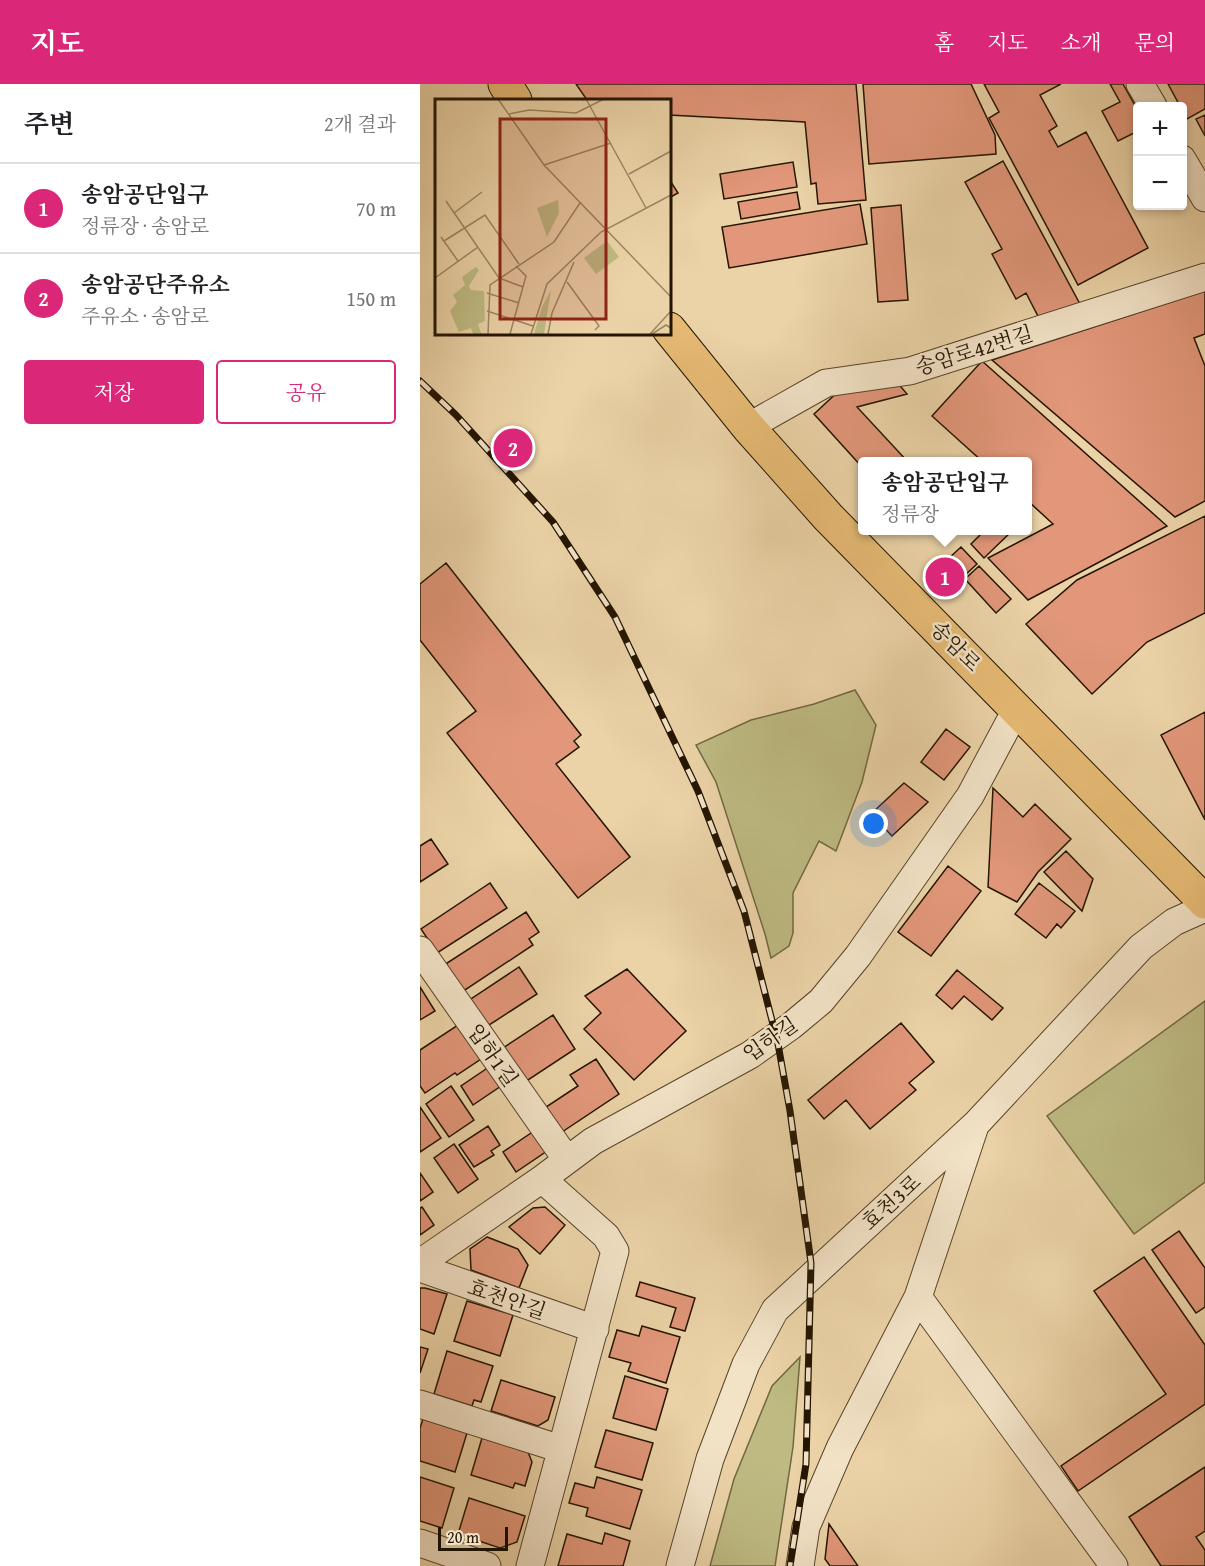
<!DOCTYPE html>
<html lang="ko">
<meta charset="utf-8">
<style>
body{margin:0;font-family:"Gentium Book Plus","Noto Serif KR",serif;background:#f2f2f2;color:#202124}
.controls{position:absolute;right:18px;top:18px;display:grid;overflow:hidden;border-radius:6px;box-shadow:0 3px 9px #0003}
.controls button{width:54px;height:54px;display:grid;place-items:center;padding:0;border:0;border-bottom:2px solid #e0e0e0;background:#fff;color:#202124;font:30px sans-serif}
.scale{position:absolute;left:18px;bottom:15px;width:70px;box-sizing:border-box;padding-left:6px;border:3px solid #241501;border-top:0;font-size:16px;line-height:21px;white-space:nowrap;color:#241501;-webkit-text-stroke:4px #f2e2c6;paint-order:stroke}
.you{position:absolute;left:454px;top:740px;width:21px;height:21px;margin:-15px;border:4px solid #fff;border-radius:50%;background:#1a73e8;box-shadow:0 0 0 9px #1a73e833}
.badge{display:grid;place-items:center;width:39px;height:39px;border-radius:50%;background:#db2777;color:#fff;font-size:20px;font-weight:700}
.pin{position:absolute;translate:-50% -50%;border:3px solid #fff;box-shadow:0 2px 6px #0006}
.popup{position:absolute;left:438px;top:373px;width:174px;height:78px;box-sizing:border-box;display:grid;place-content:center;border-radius:6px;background:#fff;filter:drop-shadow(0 2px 4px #0005);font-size:20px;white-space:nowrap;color:#757577}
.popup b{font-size:22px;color:#202124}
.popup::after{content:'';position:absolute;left:50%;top:100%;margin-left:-12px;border:12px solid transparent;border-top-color:#fff}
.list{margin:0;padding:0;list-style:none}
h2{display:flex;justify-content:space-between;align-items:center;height:78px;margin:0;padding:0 24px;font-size:26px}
h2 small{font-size:20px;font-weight:400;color:#757577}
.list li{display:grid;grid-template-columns:39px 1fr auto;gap:18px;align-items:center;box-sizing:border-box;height:90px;padding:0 24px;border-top:2px solid #e0e0e0}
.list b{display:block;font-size:22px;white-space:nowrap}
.list p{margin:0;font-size:20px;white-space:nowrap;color:#757577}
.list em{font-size:20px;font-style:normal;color:#757577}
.actions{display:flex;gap:12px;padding:18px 24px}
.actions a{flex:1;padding:14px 0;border:2px solid #db2777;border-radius:6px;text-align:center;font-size:21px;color:#db2777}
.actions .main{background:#db2777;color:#fff}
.map{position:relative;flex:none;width:785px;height:1482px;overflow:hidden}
header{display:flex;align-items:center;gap:36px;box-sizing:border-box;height:84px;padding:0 30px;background:#db2777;color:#fff}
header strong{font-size:28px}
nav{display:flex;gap:33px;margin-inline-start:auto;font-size:21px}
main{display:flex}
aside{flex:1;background:#fff}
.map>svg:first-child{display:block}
</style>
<header>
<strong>지도</strong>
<nav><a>홈</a><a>지도</a><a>소개</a><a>문의</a></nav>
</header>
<main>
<aside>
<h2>주변<small>2개 결과</small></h2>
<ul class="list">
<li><span class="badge">1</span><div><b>송암공단입구</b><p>정류장 · 송암로</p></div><em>70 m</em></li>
<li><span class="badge">2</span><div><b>송암공단주유소</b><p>주유소 · 송암로</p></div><em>150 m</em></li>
</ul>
<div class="actions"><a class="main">저장</a><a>공유</a></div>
</aside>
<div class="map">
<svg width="785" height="1482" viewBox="0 0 785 1482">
<rect width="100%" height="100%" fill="#ebd3a7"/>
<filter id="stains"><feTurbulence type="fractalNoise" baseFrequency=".00333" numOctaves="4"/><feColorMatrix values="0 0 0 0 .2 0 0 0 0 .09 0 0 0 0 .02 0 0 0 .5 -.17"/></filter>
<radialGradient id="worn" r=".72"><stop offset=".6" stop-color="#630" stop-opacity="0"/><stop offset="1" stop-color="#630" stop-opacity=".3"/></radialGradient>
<!-- green -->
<path fill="#beba82" stroke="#716842" stroke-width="1.5" d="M435 606 456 641 442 698 416 767 399 757 373 809V849L369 862 351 874 345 850 296 698 276 661 331 636 394 620Z
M785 917V1098L714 1150 627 1032Z
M380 1273 373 1363 355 1482H290L314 1395 352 1302Z"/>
<!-- building -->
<path fill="#e2977a" stroke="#241501" stroke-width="1.5" d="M156 0H436L446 116 398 120 396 99 391 100 385 38 249 31V16H167Z
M443 0H551L575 51 576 70 449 80Z
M564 0H641L620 11 637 42 629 47 638 63 666 48 728 164 658 201 569 34 579 28Z
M690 0H703L718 27V47L698 57 682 27 700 18Z
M748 0H785V25L767 35 762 22H760Z
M785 31V52L776 35Z
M583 77 660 220 619 234 606 209 596 215 572 170 582 165 545 98Z
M373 78 377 103 304 115 300 90Z
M249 95 258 109 249 114Z
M377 108 380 125 321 135 318 118Z
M440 120 447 160 309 184 302 143Z
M481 121 488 216 458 218 451 124Z
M785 207V250L774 254 785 282V417L755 433 572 276Z
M562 277 747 442 608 516 568 474 633 440 608 417V378H563L512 332Z
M476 297 487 310 437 323 488 378H442V383L394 330 421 305Z
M785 432V529L727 558 672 610 606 540 657 496Z
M565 446H588L590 449 564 474 551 460Z
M541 463 557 480 544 492 528 475Z
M26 479 161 651 154 657 159 663 136 680 210 773 158 814 27 649 56 627 0 556V500Z
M559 482 591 515 576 529 545 495Z
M785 628V736L741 651Z
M526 645 550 663 524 696 501 678Z
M484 699 508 718 472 752 451 730Z
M573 704 603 733 615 720 651 755 618 788 597 818 568 803Z
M11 755 28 780 0 798V762Z
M646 767 673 795 662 827 624 788Z
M528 782 561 807 511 872 478 848Z
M70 799 87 824 17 869 1 845Z
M619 799 655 827 641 844 637 840 626 854 595 830Z
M106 828 119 848 109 855 113 861 42 908 24 881Z
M99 883 117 910 66 943 48 917Z
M207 885 266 947 214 996 164 945 181 929 165 912Z
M537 886 583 924 572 936 544 912 532 925 516 911Z
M0 903 15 927 0 936Z
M133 931 155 965 105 998 83 964Z
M481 939 514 978 489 999 496 1006 450 1045 426 1016 404 1035 388 1016Z
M38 941 61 975 37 991 35 989 5 1009 0 1002V966Z
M176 975 199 1010 139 1050 123 1025 158 1002 150 991Z
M69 983 81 1002 53 1021 41 1002Z
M31 1002 54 1036 29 1053 6 1020Z
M0 1023 21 1054 0 1068Z
M68 1042 80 1061 71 1067 74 1071 54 1083 39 1061Z
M114 1047 127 1067 96 1088 83 1068Z
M34 1060 58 1095 38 1109 14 1074Z
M0 1089 13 1108 0 1117Z
M2 1123 14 1141 0 1151V1124Z
M125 1123 145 1141 120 1170 89 1143 113 1124Z
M759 1147 785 1184V1223L776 1229 732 1166Z
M67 1153 98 1165 108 1181 99 1204 51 1186 50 1165Z
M724 1173 785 1261V1320L658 1407 641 1382 746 1310 674 1207Z
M220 1198 275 1214 265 1247 250 1243 256 1224 216 1212Z
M0 1204H5L27 1210 14 1250 0 1245Z
M47 1217 93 1231 80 1272 34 1257Z
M222 1242 260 1253 246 1299 208 1287 211 1279 189 1273 197 1246 219 1252Z
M0 1263 8 1265 0 1289Z
M27 1267 73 1282 61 1318 54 1316 52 1322 14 1310Z
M205 1292 248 1305 236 1346 193 1334Z
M81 1296 135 1313 128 1336 118 1342 71 1327Z
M3 1335 47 1349 35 1388 0 1377V1344Z
M186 1346 233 1359 222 1396 175 1383Z
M62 1354 108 1368 112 1378 105 1402 95 1399 93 1404 51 1391Z
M785 1383V1447L776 1453 785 1466V1482H741L709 1433Z
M0 1393 34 1404 22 1444 0 1437Z
M177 1393 222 1406 210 1445 166 1432 168 1424 149 1419 155 1399 174 1404Z
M49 1414 105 1432 97 1458 80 1464 38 1450Z
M409 1440 438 1482H410L405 1475Z
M185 1449 210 1457 203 1482H138L147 1450 182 1460Z"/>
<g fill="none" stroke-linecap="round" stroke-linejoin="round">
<!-- minor casing -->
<g stroke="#56442a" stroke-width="29">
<path id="minor" d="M720 0 733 22
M762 75 785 114
M328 343 406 299 490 287 785 193
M0 866 147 1076
M0 1179 122 1095 173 1057 330 971 371 942 401 917 438 872 550 712 597 624
M0 1184 175 1245
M498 1213 694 1482
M0 1320 141 1365
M0 1459 67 1482
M110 1482 195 1167 186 1152 122 1095
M260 1482 290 1375 326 1280 355 1226 556 1040 721 863 754 838 785 824
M380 1482 386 1443 420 1364 498 1213 554 1045"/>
</g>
<!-- major casing -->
<g stroke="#241501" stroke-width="35">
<path id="major" d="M85 0 95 16
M249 245 328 343 408 433 785 818"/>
</g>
<!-- minor -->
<use href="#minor" stroke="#f2e2c6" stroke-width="27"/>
<!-- major -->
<use href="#major" stroke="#e6ba74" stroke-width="33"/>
<!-- rail casing -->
<g stroke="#241501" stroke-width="7">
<path id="rail" d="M0 297 36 331 133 438 195 533 278 707 324 827 358 960 370 1027 391 1179 386 1380 370 1482"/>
</g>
<!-- rail -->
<use href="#rail" stroke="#f2e2c6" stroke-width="4.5" stroke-dasharray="14" stroke-linecap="butt"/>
</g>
<g text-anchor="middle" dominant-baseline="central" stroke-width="5" stroke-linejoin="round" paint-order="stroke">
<!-- street labels -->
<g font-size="21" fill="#241501" stroke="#f2e2c6">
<text transform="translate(554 266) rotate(-17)">송암로42번길</text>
<text transform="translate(536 562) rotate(45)">송암로</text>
<text transform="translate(350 955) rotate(-35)">입하길</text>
<text transform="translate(73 971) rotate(55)">입하1길</text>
<text transform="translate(471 1118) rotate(-42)">효천3로</text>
<text transform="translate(87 1215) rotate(19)">효천안길</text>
</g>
</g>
<!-- overview -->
<g transform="translate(15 15)">
<rect width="236" height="236" fill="#ebd3a7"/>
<path d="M123 101 124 114 112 138 102 109ZM172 142 184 158 161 175 149 159ZM41 168 44 171 34 187 36 191 49 192 50 222 43 225 46 234 51 235H38L36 229 24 233 15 212 22 203 18 196 30 186 27 178ZM116 191 109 235H99L107 208Z" fill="#beba82"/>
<path fill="none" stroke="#9b8765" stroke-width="1.5" d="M63 0 109 66 236 198M151 0 211 109M74 15 94 11 141 14 169 0M109 66 176 44M194 75 236 52M11 102 64 179 88 188M19 114 47 93M6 138 23 162M9 142 50 116 84 165M0 179 43 148M132 183 164 227 160 231M52 194 84 204M52 212 98 227M53 235 55 186 119 143 145 104M75 235 91 177 81 167M96 235 112 185 166 133 236 96M113 235 117 214 139 163M215 235 236 212M217 235 231 226 236 229"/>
<path fill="#8f2418" fill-opacity="0.15" stroke="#8f2418" stroke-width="3" d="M65 20H171V220H65Z"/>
<rect width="236" height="236" fill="none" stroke="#241501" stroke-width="3"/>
</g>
<rect width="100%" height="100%" filter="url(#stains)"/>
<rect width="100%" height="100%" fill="url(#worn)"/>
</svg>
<div class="controls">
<button>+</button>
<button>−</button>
</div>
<div class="scale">20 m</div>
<div class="you"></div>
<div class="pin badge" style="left:525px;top:493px">1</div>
<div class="popup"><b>송암공단입구</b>정류장</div>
<div class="pin badge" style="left:93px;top:364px">2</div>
</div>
</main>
